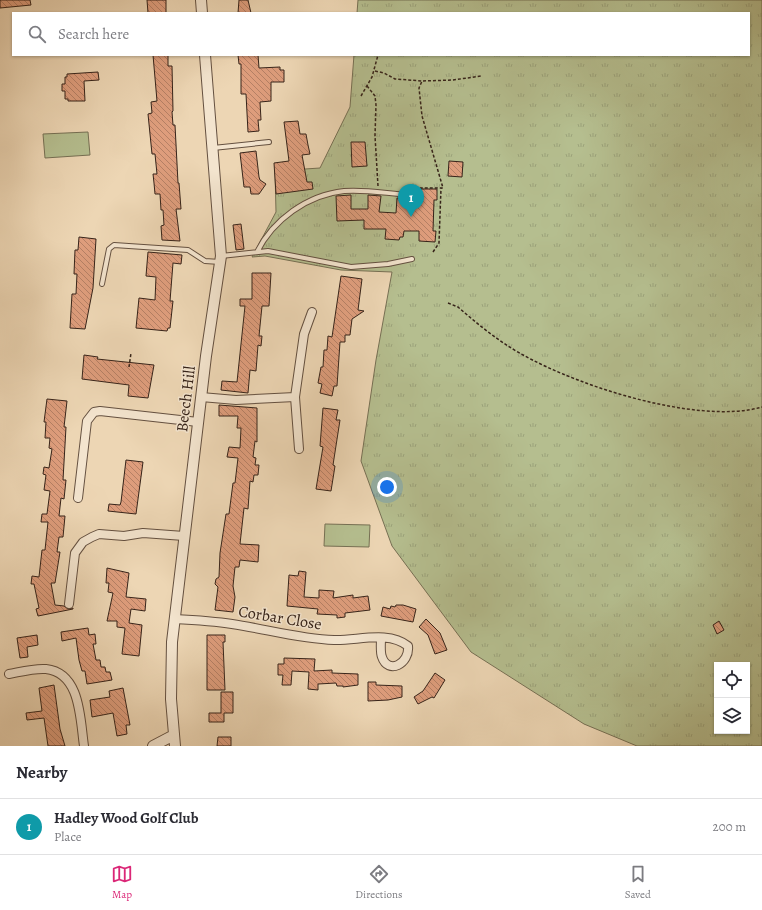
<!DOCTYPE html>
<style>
body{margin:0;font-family:Alegreya,serif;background:#f7f7f7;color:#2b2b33}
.controls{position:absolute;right:12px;bottom:12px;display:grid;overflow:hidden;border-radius:0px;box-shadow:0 1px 3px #0004}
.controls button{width:36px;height:36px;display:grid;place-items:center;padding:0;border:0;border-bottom:1px solid #e1e1e2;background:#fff;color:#2b2b33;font:20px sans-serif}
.you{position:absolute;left:387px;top:487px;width:14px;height:14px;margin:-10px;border:3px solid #fff;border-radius:50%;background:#1a73e8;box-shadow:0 0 0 6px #1a73e833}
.badge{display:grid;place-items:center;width:26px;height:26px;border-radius:50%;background:#db2777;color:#fff;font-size:13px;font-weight:700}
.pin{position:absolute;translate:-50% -33px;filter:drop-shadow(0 1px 2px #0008)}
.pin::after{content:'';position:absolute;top:21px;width:14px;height:12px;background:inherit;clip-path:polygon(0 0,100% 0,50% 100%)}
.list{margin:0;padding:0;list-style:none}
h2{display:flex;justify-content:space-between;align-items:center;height:52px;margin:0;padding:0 16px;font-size:17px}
h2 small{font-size:13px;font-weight:400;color:#7c7c81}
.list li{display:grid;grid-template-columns:26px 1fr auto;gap:12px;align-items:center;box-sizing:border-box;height:56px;padding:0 16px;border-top:1px solid #e1e1e2}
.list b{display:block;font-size:15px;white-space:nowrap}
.list p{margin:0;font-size:13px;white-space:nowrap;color:#7c7c81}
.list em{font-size:13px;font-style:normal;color:#7c7c81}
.icon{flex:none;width:22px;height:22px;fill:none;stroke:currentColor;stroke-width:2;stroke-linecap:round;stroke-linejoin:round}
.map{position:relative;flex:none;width:762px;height:746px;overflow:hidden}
.search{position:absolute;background:#fff;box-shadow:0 1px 3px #0004;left:12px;right:12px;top:12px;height:44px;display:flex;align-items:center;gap:10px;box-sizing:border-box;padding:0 14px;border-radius:0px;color:#7c7c81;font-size:15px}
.sheet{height:108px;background:#fff}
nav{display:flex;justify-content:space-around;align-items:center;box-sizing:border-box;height:56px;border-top:1px solid #e1e1e2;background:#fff;font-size:11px;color:#7c7c81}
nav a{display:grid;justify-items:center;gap:2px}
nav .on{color:#db2777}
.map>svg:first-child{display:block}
</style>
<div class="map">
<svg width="762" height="746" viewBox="0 0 762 746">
<defs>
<pattern id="grass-tufts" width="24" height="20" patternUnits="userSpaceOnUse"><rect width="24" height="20" fill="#b5be8f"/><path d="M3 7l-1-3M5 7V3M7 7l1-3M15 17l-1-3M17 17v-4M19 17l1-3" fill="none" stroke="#9ca37b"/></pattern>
<pattern id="building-back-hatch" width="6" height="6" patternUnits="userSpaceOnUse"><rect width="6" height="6" fill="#de9d7c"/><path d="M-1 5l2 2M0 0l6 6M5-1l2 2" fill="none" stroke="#b58065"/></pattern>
</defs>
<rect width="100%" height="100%" fill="#edd6b4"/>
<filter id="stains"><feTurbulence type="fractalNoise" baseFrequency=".005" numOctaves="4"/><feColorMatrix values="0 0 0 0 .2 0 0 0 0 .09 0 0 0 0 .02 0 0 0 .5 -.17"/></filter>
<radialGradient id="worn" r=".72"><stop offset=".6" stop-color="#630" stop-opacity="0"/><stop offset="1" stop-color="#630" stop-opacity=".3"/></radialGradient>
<!-- grass -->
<path fill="url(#grass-tufts)" stroke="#767054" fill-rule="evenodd" d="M358 0H762V746H637L584 724 471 652 392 546 361 461 376 360 392 272 341 270 265 256 252 257 276 212 275 171 320 168 350 107 354 55H749V13H357ZM717 665H747V731H717Z"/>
<!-- green -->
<path fill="#b5be8f" stroke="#767054" d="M88 132 90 155 45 158 43 134Z
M325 524 370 525 369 547 324 546Z"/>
<!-- building -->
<path fill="url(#building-back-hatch)" stroke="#362319" d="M0 0H30L31 5 0 8Z
M147 0H166V13H148Z
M239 0H248L251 13H238Z
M153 55H168V66H172L173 111 172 112 173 125H175L178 183H179L181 209H176L180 241 162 240 161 226 164 225 163 210H161L160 194H155L154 183 153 174H157L155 154H152L148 114 152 113 151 102 157 101Z
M238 55H258L259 68 280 67V70H284V82H271V101L260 102 261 120H258L259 131 248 132 246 94H241V64H239Z
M98 72 99 80 84 81 85 101H68V99H65V91H62V84H65V77H67V74Z
M298 121 300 134H306L308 145 310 154 302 155 307 182H312L313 189 276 194 274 163 289 161 284 122Z
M351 142H365L367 166 352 167Z
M256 151 259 177 260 180 266 184 259 194H251L250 187H244L240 153Z
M449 161 463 162 462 177 448 176Z
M421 189H437V200H434L433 231H436L435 242 419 241V231H404L403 237H400L399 240 385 239 386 229H364V220L337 221 336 196 351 195V209H368V195L381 196 379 212 396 213 397 198 420 199Z
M241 224 244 249 236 250 233 225Z
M79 237 96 239 93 288 85 329 70 328 72 294H76L77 274H74L75 250H78Z
M148 252 182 255 181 264 173 263 170 301H173L170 328H168L167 331 136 328 139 298 155 300 156 277 146 276Z
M252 273H271L269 306H262L259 336H262L261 346 258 345 256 371 250 370 248 393 221 390 222 381 237 382 245 306H240V299H252Z
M341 276 362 279 358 310 364 311 352 319 350 335H345V342H340L337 386H334L332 396 320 393 322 384 318 383 321 367H323L324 350H327L328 336 332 337Z
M84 355 98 357 97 359 154 365 148 398 128 396 129 385 82 379Z
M47 399 67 401 64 427H66L63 480H66L64 499 61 498 59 516H65L63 537H59L57 552H60L55 583H51L55 605 64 606 68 609 73 608V609L38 616 36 609 39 608 34 584H31L32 576 39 577 42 550H45L48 522H41L42 514H47L50 491 44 490 46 475 43 474 44 467 49 468 52 449 49 448 50 438H45L46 422H44Z
M219 405 257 408V442L255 441 253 457 256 458 255 465H259L258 475H254L253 482 250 481 248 509 244 508 240 544 259 545 258 562 240 560 239 567H235L233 586 235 597 233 612 215 610 218 587 215 584 216 579 219 577 220 553 226 514H229L233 483H235L238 458 227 457 229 447 240 448 241 428H237L238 416H219Z
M323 408 338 410 336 420H340L333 465 335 466 331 491 316 489 323 447 320 446Z
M126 460 143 462 136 514 108 511 109 504 120 505 121 502Z
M107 568 129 573 126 597 146 599 145 611 131 609 129 623 142 625 139 656 122 654 125 628 117 627V621H107L113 593 108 592 109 583H106Z
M299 571 306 572 304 597 319 598V590L334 591 333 598 353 595V598L368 596 370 610 345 613V617L337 618V615L317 614 318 609 287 606 289 575 298 576Z
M396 605H403L416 609 413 622 381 616 383 607 390 609 391 606 395 607Z
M426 619 440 633 447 650 435 654 428 635 419 627Z
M719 621 724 630 717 634 713 625Z
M88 628 89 635 95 634 96 644H93L96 660H100L101 667H105L106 672H110L112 680 87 684 85 671H82L79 660 76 638 62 641 61 632Z
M37 635 38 645 27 647 28 657 20 658 17 638Z
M207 635H225V642H223L225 690H207Z
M284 658 315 659 314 671 332 670V673L358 674V685L343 687V686H337L336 683 318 684V690L308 689 309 672 292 671 291 685H282L283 675H278V664H284Z
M435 673 445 680 434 698 432 697 418 704 414 697 423 691Z
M368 682H376V685L402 686V697L388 700 368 701Z
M54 685 60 729 65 746H48L44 718 27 720 26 713 42 711 39 688Z
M123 688 130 725H126L127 734 117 736 113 713 92 717 90 700 110 697 109 691Z
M221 692H233V713H224V722H209V713H221Z
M218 737H231V746H217Z"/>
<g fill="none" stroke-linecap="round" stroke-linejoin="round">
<!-- service casing -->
<g stroke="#645040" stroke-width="6">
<path id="service" d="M213 148 269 142
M257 252C273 220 307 195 344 191 366 189 389 194 411 195
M221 256 268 251 351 267 388 264 412 259
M102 284 109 249 114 245 188 250 205 261 220 262"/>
</g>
<!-- minor casing -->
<g stroke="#645040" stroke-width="10">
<path id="minor" d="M201 397 236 400 295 397 304 334 312 312
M295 397 299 449
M78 498 87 421 94 412 100 411 198 422
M69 604 75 553 83 542 92 537 99 534 124 536 143 533 184 536
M174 619C194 620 213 621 232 624 266 629 300 639 334 640 357 641 388 630 408 646 410 664 388 675 382 657 380 652 381 644 381 638
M9 674C20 672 34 668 46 669 81 673 80 719 84 746"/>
</g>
<!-- tertiary casing -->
<g stroke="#645040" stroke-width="12">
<path id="tertiary" d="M201 0 202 13
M153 746 174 735
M175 746 171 699 172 642 206 356 221 256 205 55"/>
</g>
<!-- path -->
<path stroke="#362319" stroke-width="1.5" stroke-dasharray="3 2" stroke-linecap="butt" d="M375 71 384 73 395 79 422 81
M367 86 375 96 376 105 375 136 378 186
M361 96 372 77 378 55
M416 191 419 188H443L422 116 419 88 422 81 453 80 481 76
M433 252 439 243 441 188
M448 303 458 307C474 321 491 335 508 346 565 383 696 426 762 407
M129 367 131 353"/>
<!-- service -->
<use href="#service" stroke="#f3e4ce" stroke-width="4"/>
<!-- minor -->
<use href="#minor" stroke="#f3e4ce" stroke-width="8"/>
<!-- tertiary -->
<use href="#tertiary" stroke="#f3e4ce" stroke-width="10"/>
</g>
<g text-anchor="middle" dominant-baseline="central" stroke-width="3" stroke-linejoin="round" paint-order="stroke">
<!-- street labels -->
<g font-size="16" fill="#362319" stroke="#f3e4ce">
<text transform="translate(186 399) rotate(-83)">Beech Hill</text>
<text transform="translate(280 618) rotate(9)">Corbar Close</text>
</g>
</g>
<rect width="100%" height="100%" filter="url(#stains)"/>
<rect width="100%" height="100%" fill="url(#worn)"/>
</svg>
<div class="controls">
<button><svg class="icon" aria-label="locate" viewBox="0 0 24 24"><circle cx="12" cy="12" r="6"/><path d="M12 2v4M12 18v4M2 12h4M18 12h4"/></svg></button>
<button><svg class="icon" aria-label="layers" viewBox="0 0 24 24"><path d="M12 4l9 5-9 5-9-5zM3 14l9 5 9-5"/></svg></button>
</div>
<div class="you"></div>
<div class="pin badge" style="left:411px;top:217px;background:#0f9aa8">1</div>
<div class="search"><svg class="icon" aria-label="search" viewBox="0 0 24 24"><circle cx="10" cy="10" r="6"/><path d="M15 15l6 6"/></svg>Search here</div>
</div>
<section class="sheet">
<h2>Nearby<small></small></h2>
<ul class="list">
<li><span class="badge" style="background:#0f9aa8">1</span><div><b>Hadley Wood Golf Club</b><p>Place</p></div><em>200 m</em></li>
</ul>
</section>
<nav>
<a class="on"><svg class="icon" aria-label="map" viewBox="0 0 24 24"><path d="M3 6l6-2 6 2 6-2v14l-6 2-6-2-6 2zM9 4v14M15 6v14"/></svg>Map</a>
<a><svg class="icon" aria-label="directions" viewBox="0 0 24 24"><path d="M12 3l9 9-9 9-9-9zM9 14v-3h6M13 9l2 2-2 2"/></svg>Directions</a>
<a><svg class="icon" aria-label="saved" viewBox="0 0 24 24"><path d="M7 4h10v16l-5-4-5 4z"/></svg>Saved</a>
</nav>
